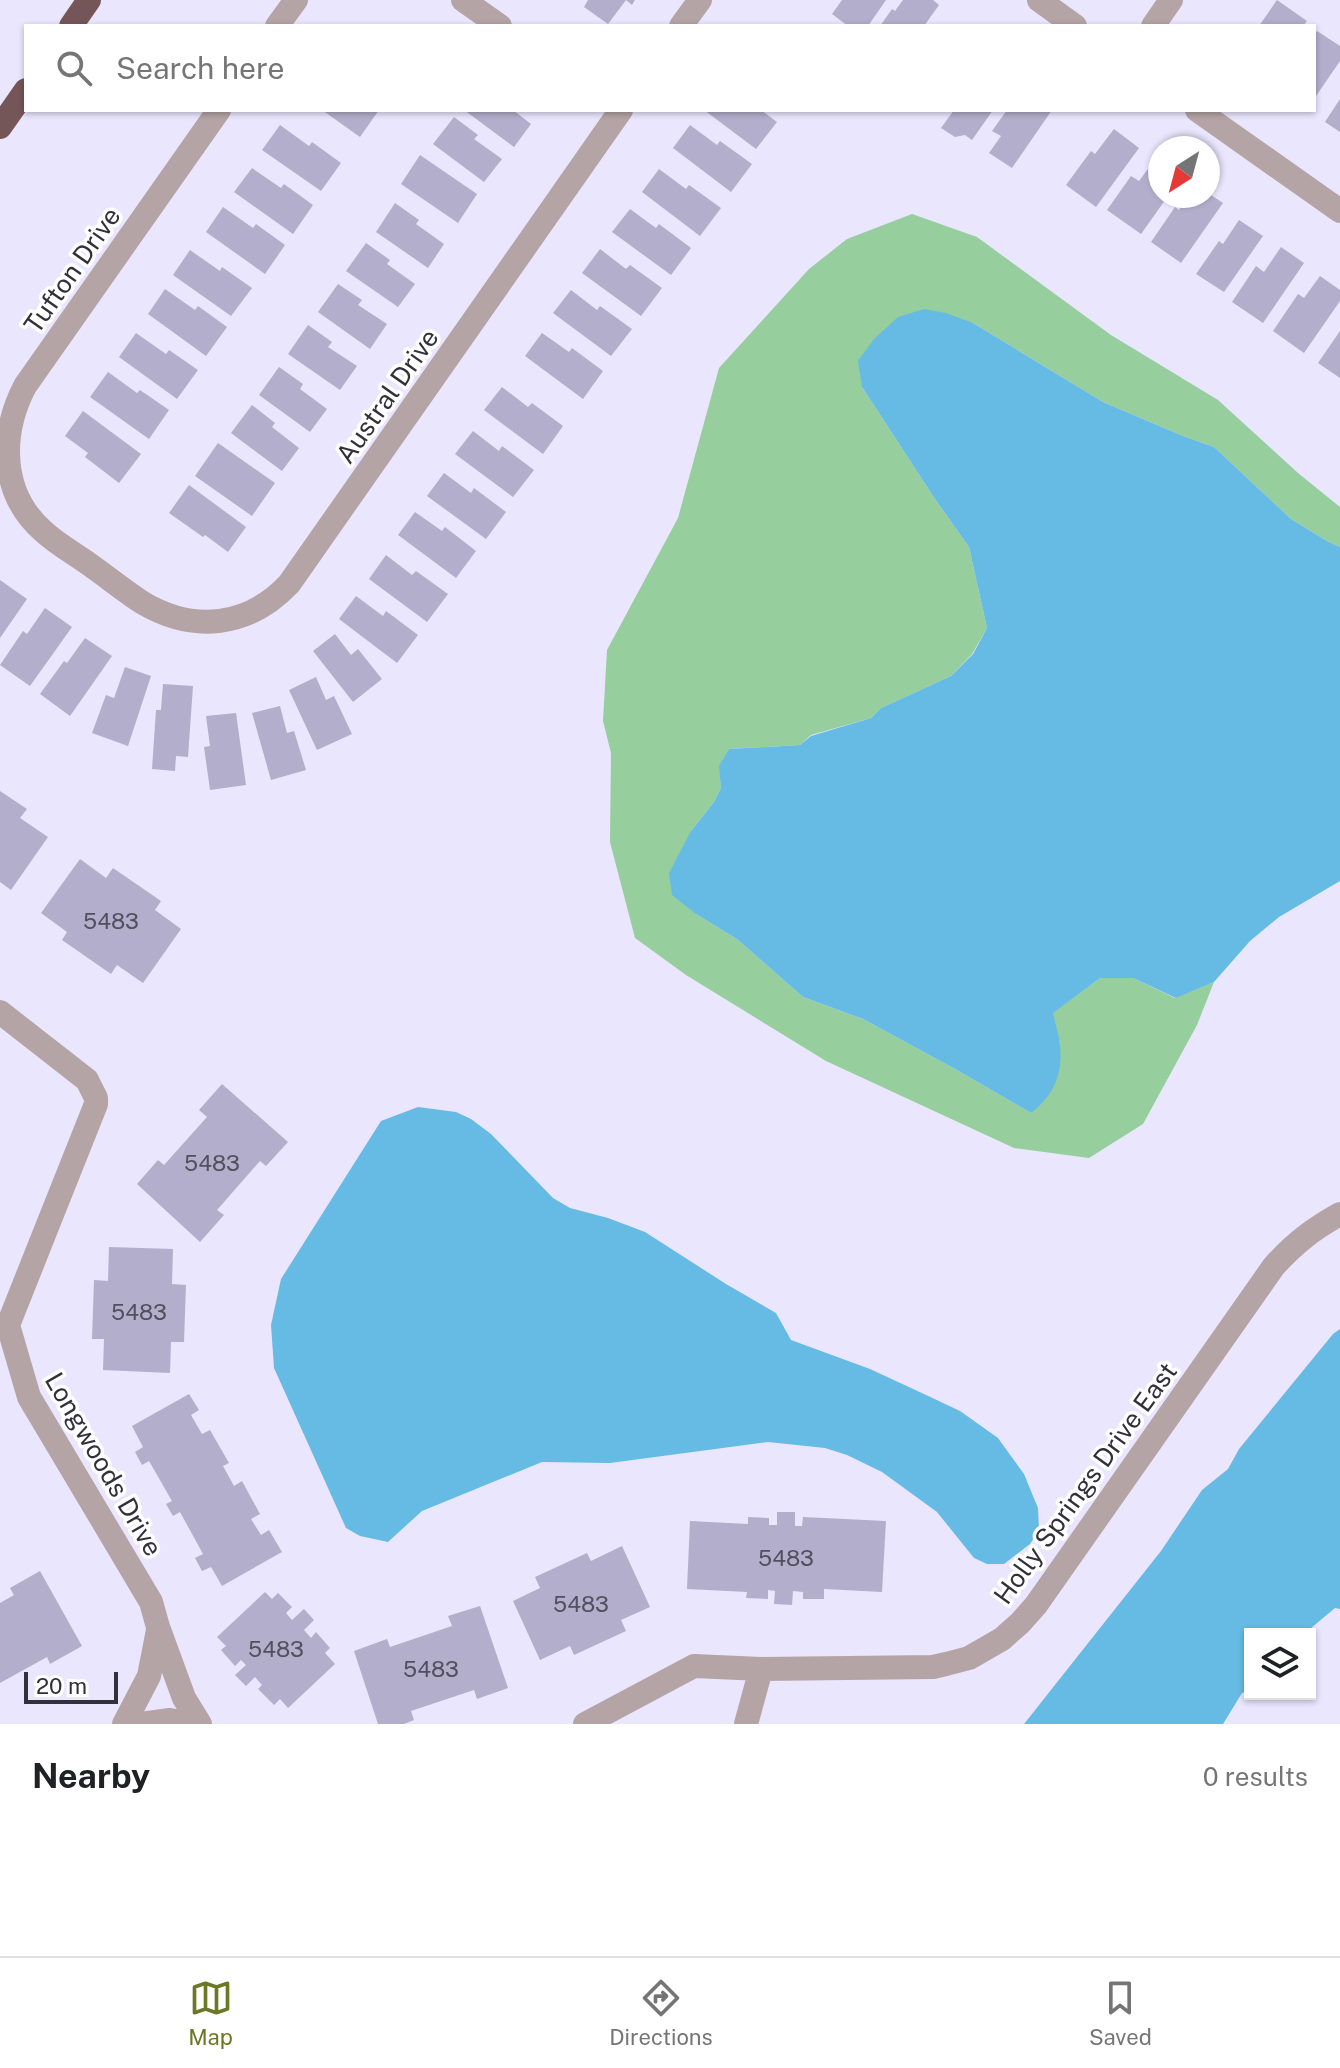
<!DOCTYPE html>
<style>
body{margin:0;font-family:"Public Sans",sans-serif;background:#f6f6f6;color:#202124}
.controls{position:absolute;right:24px;bottom:24px;display:grid;overflow:hidden;border-radius:0px;box-shadow:0 2px 6px #0004}
.controls button{width:72px;height:72px;display:grid;place-items:center;padding:0;border:0;border-bottom:2px solid #e0e0e0;background:#fff;color:#202124;font:40px sans-serif}
.compass{position:absolute;left:1148px;top:136px;width:72px;height:72px;border-radius:50%;background:#fff;box-shadow:0 2px 6px #0004;rotate:216deg}
.scale{position:absolute;left:24px;bottom:20px;width:94px;box-sizing:border-box;padding-left:8px;border:4px solid #32303b;border-top:0;font-size:22px;line-height:28px;white-space:nowrap;color:#32303b;-webkit-text-stroke:6px #fff;paint-order:stroke}
.list{margin:0;padding:0;list-style:none}
h2{display:flex;justify-content:space-between;align-items:center;height:104px;margin:0;padding:0 32px;font-size:34px}
h2 small{font-size:26px;font-weight:400;color:#757577}
.icon{flex:none;width:44px;height:44px;fill:none;stroke:currentColor;stroke-width:2;stroke-linecap:round;stroke-linejoin:round}
.map{position:relative;flex:none;width:1340px;height:1724px;overflow:hidden}
.search{position:absolute;background:#fff;box-shadow:0 2px 6px #0004;left:24px;right:24px;top:24px;height:88px;display:flex;align-items:center;gap:20px;box-sizing:border-box;padding:0 28px;border-radius:0px;color:#757577;font-size:30px}
.sheet{height:232px;background:#fff}
nav{display:flex;justify-content:space-around;align-items:center;box-sizing:border-box;height:112px;border-top:2px solid #e0e0e0;background:#fff;font-size:22px;color:#757577}
nav a{display:grid;justify-items:center;gap:4px}
nav .on{color:#6c7825}
.map>svg:first-child{display:block}
</style>
<div class="map">
<svg width="1340" height="1724" viewBox="0 0 1340 1724">
<rect width="100%" height="100%" fill="#eae6fe"/>
<!-- green -->
<path fill="#97ce9e" d="M912 214 977 237 1111 335 1218 400 1298 473 1340 507V547L1327 541 1291 519 1214 447 1183 436 1103 402 973 323 862 387 935 499 969 547 987 628 972 654 951 676 881 708 871 718 811 735 800 745 729 749 720 766 721 788 714 802 691 831 696 914 737 939 803 997 863 1019 957 1070 1031 1113 1060 1044 1052 1013 1100 978H1133L1175 998 1214 982 1197 1025 1143 1124 1089 1158 1014 1148 826 1061 686 975 635 938 610 842 611 753 603 721 607 650 678 518 719 368 809 269 847 239Z"/>
<!-- water -->
<path fill="#66bbe4" d="M924 309 946 313 973 323 1103 402 1183 436 1214 447 1291 519 1327 541 1340 547V881L1279 917 1250 941 1214 982 1176 998 1133 978H1100L1053 1013C1055 1023 1059 1034 1060 1045 1063 1074 1054 1095 1031 1113L957 1070 863 1019 803 997 737 939 696 914 672 895 669 873 691 831 714 802 721 788 719 766 729 749 800 745 811 736 871 718 881 708 951 676 973 654 987 628 969 547 935 499 862 387 858 361 874 339 898 317Z
M418 1107 456 1112 471 1119 491 1134 553 1198 570 1208 608 1218 645 1232 726 1284 776 1313 791 1340 870 1369 924 1394 960 1411 998 1438 1024 1474 1038 1508 1039 1530 1030 1544 1004 1564H987L974 1558 937 1512 882 1472 847 1455 825 1448 768 1442 610 1463 542 1462 422 1511 388 1542 360 1536 346 1528 274 1368 271 1325 281 1279 381 1121Z
M1340 1329V1609L1335 1608 1304 1634H1250V1689L1242 1693 1223 1724H1024L1161 1551 1202 1490 1228 1469 1239 1449 1333 1334Z"/>
<!-- building -->
<path fill="#b3aecb" d="M588 0H635L632 5 626 0 608 24 584 7Z
M842 0H886L868 26H848L832 14Z
M903 0H933L939 5 924 26H880L892 9 895 11Z
M1277 0 1307 21 1303 26H1259Z
M1317 31 1340 46V61L1314 99V35Z
M1340 99V132L1325 122Z
M322 110H379L360 137Z
M464 110H513L531 124 514 147Z
M704 110H761L777 122 756 149Z
M954 110H993L972 140 965 135 955 137 941 128Z
M1007 110H1052L1012 168 989 153 1001 136 992 131Z
M454 117 478 135 474 139 502 159 484 182 433 144Z
M280 125 309 146 312 142 341 163 321 191 262 150Z
M690 125 717 145 720 141 752 164 731 192 673 148Z
M1114 129 1139 148 1096 207 1066 185 1091 151 1095 154Z
M420 155 477 194 458 223 401 184Z
M1156 158 1160 161V196H1168L1141 234 1107 210 1131 176 1139 181Z
M252 168 281 188 284 184 313 205 293 234 234 192Z
M659 169 686 189 689 185 721 208 700 236 642 192Z
M1208 193 1223 203 1181 263 1151 242 1175 207 1179 210 1188 196H1208Z
M395 203 419 220 416 224 444 244 428 268 376 232Z
M223 207 253 228 256 224 285 245 265 274 206 232Z
M630 209 656 228 659 224 691 248 671 275 612 232Z
M1239 220 1263 236 1224 292 1196 274 1219 241 1223 244Z
M366 243 390 260 387 264 415 284 398 307 346 271Z
M1281 247 1304 263 1263 323 1232 302 1256 266 1264 272Z
M600 249 626 269 630 265 662 288 641 316 582 273Z
M190 250 220 271 222 267 252 288 231 316 173 275Z
M1320 276 1340 290V301L1304 353 1273 331 1298 294 1304 298Z
M338 284 362 300 358 305 387 324 370 349 318 312Z
M165 289 195 310 198 306 227 327 206 356 148 314Z
M571 290 597 310 600 306 632 329 611 356 553 313Z
M308 325 332 342 328 347 357 366 340 390 288 354Z
M1340 331V378L1318 363Z
M136 333 166 354 169 350 198 370 177 399 119 357Z
M542 333 569 352 572 348 603 371 583 399 525 356Z
M279 367 303 384 300 389 327 409 310 432 259 395Z
M108 372 137 393 140 390 169 410 149 439 90 397Z
M502 387 528 407 532 403 563 426 543 454 484 410Z
M252 405 275 423 272 427 299 448 282 471 231 433Z
M83 411 141 454 119 483 85 457 88 453 65 436Z
M473 431 499 451 502 446 534 470 513 497 455 454Z
M218 443 275 483 252 516 195 476Z
M444 473 471 493 474 488 506 512 486 539 427 496Z
M189 485 246 527 228 552 205 535 203 537 169 513Z
M415 512 442 531 445 527 476 551 456 578 398 535Z
M386 555 412 575 416 571 448 594 427 622 369 579Z
M0 580 27 599 0 638Z
M356 596 383 616 386 611 418 635 397 663 339 619Z
M45 608 72 627 30 686 0 665 23 631 27 634Z
M335 634 351 655 358 649 382 679 353 702 313 651Z
M85 638 112 656 70 716 40 694 64 661 67 663Z
M125 667 151 676 128 746 92 733 106 695 114 698Z
M316 677 326 700 334 696 352 734 317 750 289 690Z
M163 684 193 686 188 757 176 756 175 771 152 769 156 710H161Z
M280 706 287 733 294 731 306 770 271 780 252 713Z
M236 713 246 785 210 790 204 747 210 746 206 716Z
M0 791 27 809 20 818 48 837 11 890 0 882Z
M80 859 106 878 113 868 161 901 155 910 181 929 143 983 117 965 111 974 62 940 67 932 41 913Z
M222 1084 288 1142 266 1166 260 1161 217 1210 224 1215 200 1242 137 1184 158 1160 164 1165 207 1117 199 1110Z
M109 1247 173 1249 172 1284 186 1285 184 1342H171L170 1373 103 1370 104 1339H92L94 1280 108 1281Z
M189 1394 199 1410 191 1415 202 1434 210 1430 229 1463 223 1466 234 1486 242 1481 260 1514 251 1519 261 1535 269 1530 282 1552 222 1586 211 1567 202 1571 195 1558 203 1554 180 1512 173 1516 166 1504 172 1501 149 1461 142 1465 135 1452 143 1447 132 1426Z
M777 1512H795V1526H802L803 1517 886 1521 882 1592 824 1589V1599H803V1592L793 1591 792 1605 774 1604 775 1591 768 1590V1599L746 1598 747 1592 687 1589 690 1521 748 1524V1517L769 1518V1525H777Z
M622 1546 650 1607 621 1620 626 1631 574 1655 570 1646 540 1660 513 1601 540 1588 535 1577 587 1553 591 1561Z
M40 1571 82 1646 50 1664 47 1657 0 1683V1603L14 1595 10 1588Z
M265 1592 272 1599 278 1593 292 1607 286 1613 292 1620 304 1609 314 1620 304 1630 311 1638 316 1632 330 1648 325 1653 335 1664 288 1708 280 1699 274 1705 258 1689 262 1685 255 1677 246 1686 235 1675 246 1665 241 1660 235 1666 221 1650 226 1646 217 1637Z
M480 1606 508 1688 477 1699 474 1690 411 1711 414 1720 404 1724H378L354 1651 387 1639 390 1647 452 1626 448 1616Z"/>
<g fill="none" stroke-linecap="round" stroke-linejoin="round">
<!-- minor -->
<path stroke="#b4a4a5" stroke-width="24" d="M463 0 500 26
M1039 0 1075 26
M277 26 296 0
M681 26 700 0
M1153 26 1171 0
M219 110 25 386C0 434 0 493 43 531 58 545 77 555 93 567 110 579 126 592 143 603 194 633 248 627 289 584L621 110
M1197 110 1340 211
M0 1012 87 1080 96 1098V1104L8 1325
M8 1325 29 1397 151 1602 158 1627 184 1698 200 1724
M124 1724 149 1676 158 1630
M141 1724 170 1720 190 1724
M585 1724 694 1666 761 1669 933 1667 946 1664 969 1658 1002 1639 1020 1623 1036 1605 1274 1266C1295 1243 1313 1229 1340 1214
M746 1724 761 1669"/>
<!-- highway -->
<path stroke="#755658" stroke-width="24" d="M71 26 89 0
M0 127 26 90"/>
</g>
<g text-anchor="middle" dominant-baseline="central" stroke-width="7" stroke-linejoin="round" paint-order="stroke">
<!-- number labels -->
<g font-size="22" fill="#52505f">
<text x="111" y="921">5483</text>
<text x="212" y="1163">5483</text>
<text x="139" y="1312">5483</text>
<text x="786" y="1558">5483</text>
<text x="581" y="1604">5483</text>
<text x="276" y="1649">5483</text>
<text x="431" y="1669">5483</text>
</g>
<!-- street labels -->
<g font-size="26" fill="#32303b" stroke="#fff">
<text transform="translate(72 270) rotate(-55)">Tufton Drive</text>
<text transform="translate(387 396) rotate(-55)">Austral Drive</text>
<text transform="translate(104 1464) rotate(60)">Longwoods Drive</text>
<text transform="translate(1085 1483) rotate(-54)">Holly Springs Drive East</text>
</g>
</g>
</svg>
<div class="controls">
<button><svg class="icon" aria-label="layers" viewBox="0 0 24 24"><path d="M12 4l9 5-9 5-9-5zM3 14l9 5 9-5"/></svg></button>
</div>
<svg class="compass" viewBox="-18 -18 36 36"><path d="M0-13l5 13h-10z" fill="#e53935"/><path d="M0 13l5-13h-10z" fill="#757577"/></svg>
<div class="scale">20 m</div>
<div class="search"><svg class="icon" aria-label="search" viewBox="0 0 24 24"><circle cx="10" cy="10" r="6"/><path d="M15 15l6 6"/></svg>Search here</div>
</div>
<section class="sheet">
<h2>Nearby<small>0 results</small></h2>
<ul class="list">
</ul>
</section>
<nav>
<a class="on"><svg class="icon" aria-label="map" viewBox="0 0 24 24"><path d="M3 6l6-2 6 2 6-2v14l-6 2-6-2-6 2zM9 4v14M15 6v14"/></svg>Map</a>
<a><svg class="icon" aria-label="directions" viewBox="0 0 24 24"><path d="M12 3l9 9-9 9-9-9zM9 14v-3h6M13 9l2 2-2 2"/></svg>Directions</a>
<a><svg class="icon" aria-label="saved" viewBox="0 0 24 24"><path d="M7 4h10v16l-5-4-5 4z"/></svg>Saved</a>
</nav>
